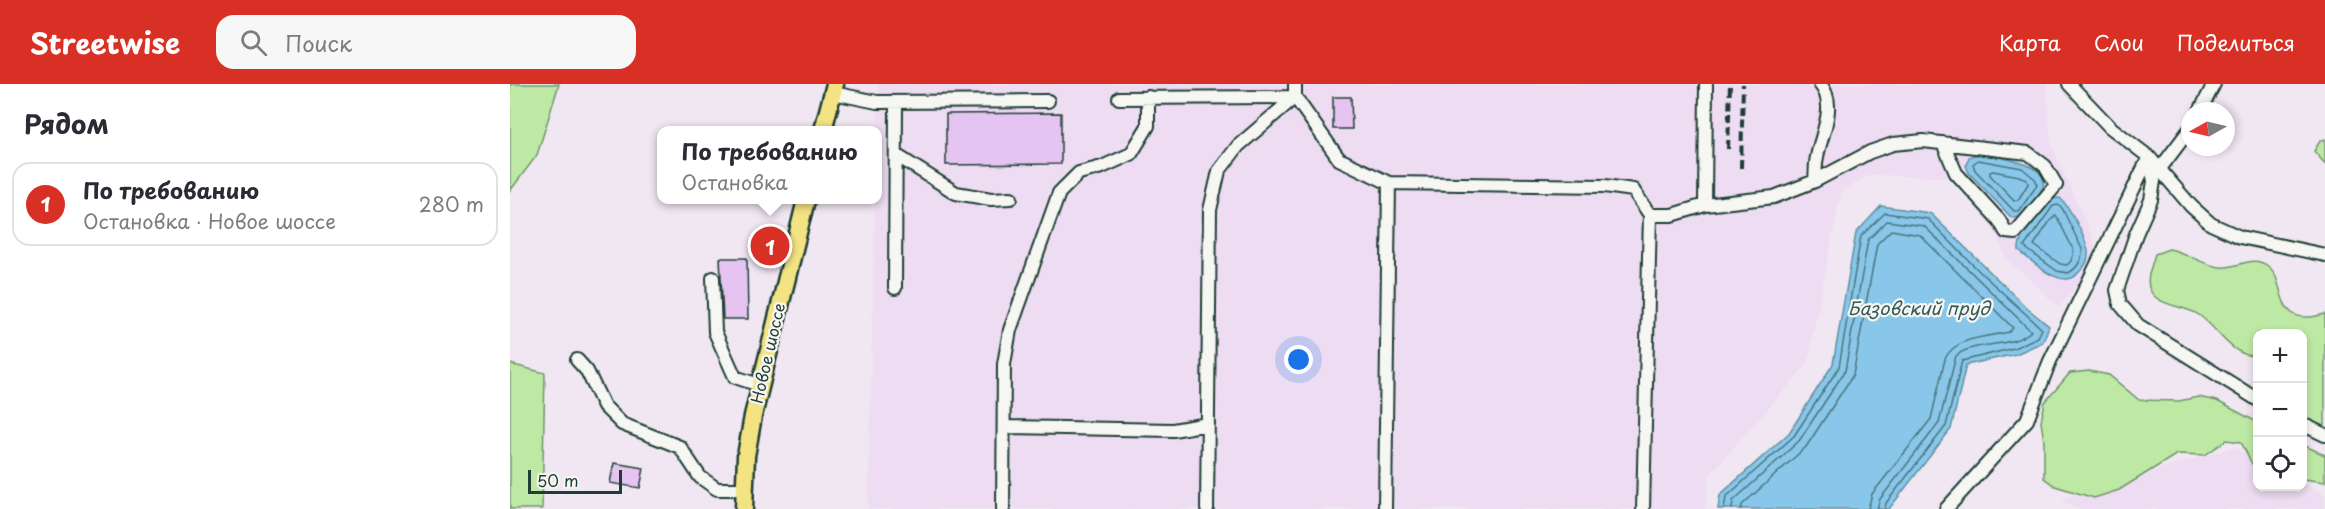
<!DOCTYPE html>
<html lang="ru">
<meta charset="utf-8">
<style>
body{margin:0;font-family:"Playpen Sans",sans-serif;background:#f7f7f7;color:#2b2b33}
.controls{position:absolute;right:18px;bottom:18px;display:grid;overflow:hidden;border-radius:12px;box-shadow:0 3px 9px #0003}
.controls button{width:54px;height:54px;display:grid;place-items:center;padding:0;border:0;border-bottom:2px solid #e1e1e2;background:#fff;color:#2b2b33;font:30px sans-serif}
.compass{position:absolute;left:1671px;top:18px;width:54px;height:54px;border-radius:50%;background:#fff;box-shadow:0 3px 9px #0003;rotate:262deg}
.scale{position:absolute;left:18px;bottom:15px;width:94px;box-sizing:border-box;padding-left:6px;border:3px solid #1f3d34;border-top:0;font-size:16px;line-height:21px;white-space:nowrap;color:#1f3d34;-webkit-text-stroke:4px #f6f6f2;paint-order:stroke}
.you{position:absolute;left:789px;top:276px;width:21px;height:21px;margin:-15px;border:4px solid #fff;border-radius:50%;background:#1a73e8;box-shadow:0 0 0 9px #1a73e833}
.badge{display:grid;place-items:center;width:39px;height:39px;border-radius:50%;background:#d93025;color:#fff;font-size:20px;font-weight:700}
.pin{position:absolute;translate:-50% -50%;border:3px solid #fff;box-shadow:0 2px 6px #0006}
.popup{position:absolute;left:147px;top:42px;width:225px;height:78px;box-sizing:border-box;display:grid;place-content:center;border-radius:12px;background:#fff;filter:drop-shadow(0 2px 4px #0005);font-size:20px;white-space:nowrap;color:#7c7c81}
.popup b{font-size:22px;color:#2b2b33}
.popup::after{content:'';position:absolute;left:50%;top:100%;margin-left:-12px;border:12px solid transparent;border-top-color:#fff}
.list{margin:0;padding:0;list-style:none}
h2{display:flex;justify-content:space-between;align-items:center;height:78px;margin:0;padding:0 24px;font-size:26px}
h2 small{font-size:20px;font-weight:400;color:#7c7c81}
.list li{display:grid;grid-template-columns:39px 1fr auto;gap:18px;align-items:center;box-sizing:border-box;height:84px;margin:0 12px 12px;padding:0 12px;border:2px solid #e1e1e2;border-radius:18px}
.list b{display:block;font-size:22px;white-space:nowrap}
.list p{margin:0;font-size:20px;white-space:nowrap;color:#7c7c81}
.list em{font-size:20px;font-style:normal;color:#7c7c81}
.icon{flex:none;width:33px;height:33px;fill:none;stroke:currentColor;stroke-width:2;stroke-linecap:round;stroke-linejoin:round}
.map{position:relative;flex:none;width:1815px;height:425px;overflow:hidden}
header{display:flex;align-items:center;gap:36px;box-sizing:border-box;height:84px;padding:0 30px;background:#d93025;color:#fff}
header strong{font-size:28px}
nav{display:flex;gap:33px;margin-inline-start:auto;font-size:21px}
.search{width:420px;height:54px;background:#f7f7f7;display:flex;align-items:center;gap:15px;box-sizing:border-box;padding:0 21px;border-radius:18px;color:#7c7c81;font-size:22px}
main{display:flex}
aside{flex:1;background:#fff}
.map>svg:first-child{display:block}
</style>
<header>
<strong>Streetwise</strong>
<div class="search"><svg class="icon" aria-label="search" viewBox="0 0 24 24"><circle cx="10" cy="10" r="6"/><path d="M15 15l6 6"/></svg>Поиск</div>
<nav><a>Карта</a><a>Слои</a><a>Поделиться</a></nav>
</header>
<main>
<aside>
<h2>Рядом<small></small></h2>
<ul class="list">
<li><span class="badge">1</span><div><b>По требованию</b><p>Остановка · Новое шоссе</p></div><em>280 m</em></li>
</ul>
</aside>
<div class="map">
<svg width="1815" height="425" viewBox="0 0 1815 425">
<rect width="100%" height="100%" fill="#f1e7f2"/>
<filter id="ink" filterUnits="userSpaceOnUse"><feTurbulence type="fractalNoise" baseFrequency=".0167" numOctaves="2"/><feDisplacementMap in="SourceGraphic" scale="12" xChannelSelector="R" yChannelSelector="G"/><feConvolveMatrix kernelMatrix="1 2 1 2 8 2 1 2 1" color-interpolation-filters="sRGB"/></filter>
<g filter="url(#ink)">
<!-- built -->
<path fill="#eddcf2" d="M368 0H1537L1541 60 1583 154 1587 173 1583 182 1549 223 1496 174 1485 147 1443 93 1360 91 1331 108 1297 281 1200 390 1195 425H358L365 116H368Z
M1724 363 1747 375 1748 402H1792L1793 399 1815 411V425H1567L1551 415Z"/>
<!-- green -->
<path fill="#bde9a5" stroke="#6e936c" stroke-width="1.5" d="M0 0H49L27 71 0 107Z
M1815 55V80L1804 67 1810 57Z
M1659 165C1676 168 1694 182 1710 183 1729 185 1741 170 1758 182 1778 197 1761 246 1815 230V344L1802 342 1793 334 1792 249H1748L1747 272C1721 273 1709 245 1689 231 1675 221 1648 223 1640 206 1635 195 1642 182 1645 170Z
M0 280 35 289 32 425H0Z
M1579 287 1599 291 1629 316 1669 317 1688 313 1707 317 1747 338V382L1742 380 1731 358 1717 356 1695 371 1667 370 1609 406 1584 414 1545 402 1534 394V358L1531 337 1535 318 1560 289Z
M1793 361 1815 371V398L1793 395Z"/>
<!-- water -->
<path fill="#89c7ea" stroke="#5f90a1" stroke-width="1.5" d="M1467 70C1481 72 1540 78 1533 102 1530 112 1518 125 1512 133L1502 134 1459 89 1456 81 1459 73Z
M1550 114C1559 122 1580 160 1578 172 1578 178 1573 185 1569 188 1566 192 1562 195 1557 195 1540 195 1522 177 1509 167 1507 152 1530 127 1540 115Z
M1371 122 1420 129 1518 225 1539 242 1533 258 1506 270 1456 281 1441 345 1379 425H1208L1210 411 1279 349 1323 280 1346 149Z"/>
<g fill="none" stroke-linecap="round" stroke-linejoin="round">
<!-- shore -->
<path stroke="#49747d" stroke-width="1.5" d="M1468 76 1512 84 1526 96 1527 101 1509 127H1504L1465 86 1463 80Z
M1483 87 1509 92 1517 96 1518 100 1508 116H1504L1480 91V88Z
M1548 121 1552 124 1572 165C1573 175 1567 185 1558 189L1547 187 1514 163 1543 122Z
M1546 131 1564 167 1561 177 1557 181 1550 180 1524 161 1540 137Z
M1214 425 1216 413 1284 352 1329 283 1351 152 1375 129 1418 135 1470 188 1532 245 1528 253 1504 264 1452 277 1436 342 1376 419 1375 425
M1222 425 1223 417 1289 357 1335 287 1358 156 1377 137 1414 142 1521 247C1502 265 1465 256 1446 272L1429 339 1370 415 1367 425
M1231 425 1232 421 1296 363 1343 291 1367 160 1381 146 1410 151 1503 244 1499 248C1478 253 1444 253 1435 275L1421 335 1362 410 1358 425"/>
</g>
<!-- building -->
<path fill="#e5c4f1" stroke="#1f3d34" stroke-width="1.5" d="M823 13H841L842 45H823Z
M551 29V80L436 81V30Z
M210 174H237L238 235H213Z
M104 379 134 384 130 404 100 399Z"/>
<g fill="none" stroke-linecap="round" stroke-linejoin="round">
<!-- minor casing -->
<g stroke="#1f3d34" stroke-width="16">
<path id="minor" d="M785 0V13L829 75 879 99 1095 102 1123 106 1140 131H1162L1195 121 1196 0
M1559 0 1600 43 1639 73 1681 122 1701 140 1730 153 1815 171
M323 9 367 18 538 17
M609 14 785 13
M1690 27 1704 0
M386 71 446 109 481 115 501 114
M1639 73 1644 97 1641 116 1626 150 1607 206 1610 220 1628 241 1748 316
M1649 86 1680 45
M1305 97C1306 89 1305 81 1307 73 1311 50 1328 21 1310 0
M1195 121 1264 113 1305 97 1360 68 1383 60 1413 57 1518 69 1535 82 1546 101 1505 149 1496 148 1489 136 1446 89 1433 59
M203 194 205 248 225 293 249 301
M385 204 386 18
M67 276 77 287 94 322 112 340 170 363 190 393 207 405H235
M1792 340 1815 351
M495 343 663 346 698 340
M493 425 494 280 500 246 549 109 569 89 592 83 621 70 638 42V13
M697 425 700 126 709 87 728 62 785 13
M875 425 879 99
M1133 425 1140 131
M1436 425 1517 336 1540 277 1639 73"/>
</g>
<!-- major casing -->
<g stroke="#1f3d34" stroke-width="21">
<path id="major" d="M313 46 325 0
M234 425 236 372 243 332 296 116"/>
</g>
<!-- minor -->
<use href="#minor" stroke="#f6f6f2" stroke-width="12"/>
<!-- major -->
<use href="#major" stroke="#f4e382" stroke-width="16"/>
<!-- rail -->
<path stroke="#1f3d34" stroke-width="4" stroke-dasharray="9 4.5" stroke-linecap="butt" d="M1218 65 1220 0
M1231 84 1233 0"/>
</g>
</g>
<g text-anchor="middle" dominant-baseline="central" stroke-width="4.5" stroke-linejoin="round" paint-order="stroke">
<!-- street labels -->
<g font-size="16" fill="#1f3d34" stroke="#f6f6f2">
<text transform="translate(257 269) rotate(-77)">Новое шоссе</text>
</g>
<!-- water labels -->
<g font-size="18" font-style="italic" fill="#345958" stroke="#f6f6f2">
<text x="1409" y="223">Базовский пруд</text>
</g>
</g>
</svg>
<div class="controls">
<button>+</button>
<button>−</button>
<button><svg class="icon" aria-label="locate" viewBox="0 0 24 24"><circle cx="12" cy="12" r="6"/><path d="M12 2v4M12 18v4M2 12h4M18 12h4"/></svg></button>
</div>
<svg class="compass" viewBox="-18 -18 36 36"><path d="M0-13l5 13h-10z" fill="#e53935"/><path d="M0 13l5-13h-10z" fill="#7c7c81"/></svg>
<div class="scale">50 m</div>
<div class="you"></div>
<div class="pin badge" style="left:260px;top:162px">1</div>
<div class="popup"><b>По требованию</b>Остановка</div>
</div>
</main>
